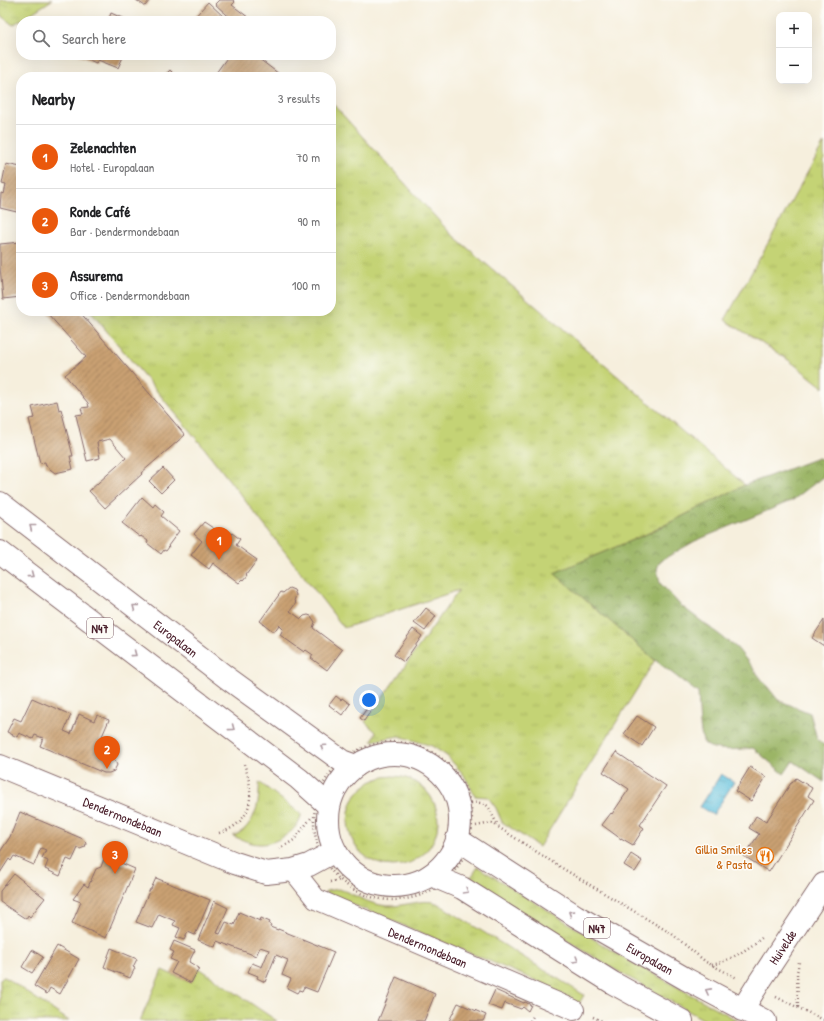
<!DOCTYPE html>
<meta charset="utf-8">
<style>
body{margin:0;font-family:"Patrick Hand",sans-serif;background:#f6f6f6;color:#202124}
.controls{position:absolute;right:12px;top:12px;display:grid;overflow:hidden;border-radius:8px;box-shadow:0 4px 16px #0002}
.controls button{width:36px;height:36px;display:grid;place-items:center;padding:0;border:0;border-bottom:1px solid #e0e0e0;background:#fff;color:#202124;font:20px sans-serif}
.you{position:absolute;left:369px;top:700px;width:14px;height:14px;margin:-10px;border:3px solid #fff;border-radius:50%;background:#1a73e8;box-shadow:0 0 0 6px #1a73e833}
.badge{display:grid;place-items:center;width:26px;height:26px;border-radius:50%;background:#ea580c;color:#fff;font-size:13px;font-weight:700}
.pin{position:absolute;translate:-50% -33px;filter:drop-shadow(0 1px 2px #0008)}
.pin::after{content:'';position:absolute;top:21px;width:14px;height:12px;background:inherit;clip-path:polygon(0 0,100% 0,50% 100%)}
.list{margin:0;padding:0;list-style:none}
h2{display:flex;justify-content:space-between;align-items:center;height:52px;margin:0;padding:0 16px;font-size:17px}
h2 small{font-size:13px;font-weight:400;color:#757577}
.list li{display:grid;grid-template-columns:26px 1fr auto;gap:12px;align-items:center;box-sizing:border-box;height:64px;padding:0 16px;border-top:1px solid #e0e0e0}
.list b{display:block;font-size:15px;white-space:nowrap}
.list p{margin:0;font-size:13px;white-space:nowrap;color:#757577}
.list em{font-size:13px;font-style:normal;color:#757577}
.icon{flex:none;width:22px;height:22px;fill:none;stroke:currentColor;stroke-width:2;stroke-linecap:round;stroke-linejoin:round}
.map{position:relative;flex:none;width:824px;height:1021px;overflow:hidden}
.search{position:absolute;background:#fff;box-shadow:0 4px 16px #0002;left:16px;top:16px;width:320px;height:44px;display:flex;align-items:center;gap:10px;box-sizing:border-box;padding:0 14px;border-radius:16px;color:#757577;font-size:15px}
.panel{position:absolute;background:#fff;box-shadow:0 4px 16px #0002;left:16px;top:72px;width:320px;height:244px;border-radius:16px}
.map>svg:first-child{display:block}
</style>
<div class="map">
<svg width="824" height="1021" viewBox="0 0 824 1021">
<defs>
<pattern id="grass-tufts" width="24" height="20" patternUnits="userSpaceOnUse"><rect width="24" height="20" fill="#c4d375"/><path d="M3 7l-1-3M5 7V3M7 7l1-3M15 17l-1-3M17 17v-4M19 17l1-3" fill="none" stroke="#aab565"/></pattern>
<pattern id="forest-crowns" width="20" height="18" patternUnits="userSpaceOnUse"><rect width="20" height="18" fill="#9bb566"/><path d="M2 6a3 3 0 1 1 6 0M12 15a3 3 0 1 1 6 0" fill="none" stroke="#809354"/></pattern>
<pattern id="water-ripples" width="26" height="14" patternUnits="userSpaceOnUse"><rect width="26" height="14" fill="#5bbeda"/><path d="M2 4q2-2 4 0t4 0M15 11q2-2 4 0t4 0" fill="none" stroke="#4d9ab1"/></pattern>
<pattern id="building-hatch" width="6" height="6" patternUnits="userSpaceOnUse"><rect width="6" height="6" fill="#c9a072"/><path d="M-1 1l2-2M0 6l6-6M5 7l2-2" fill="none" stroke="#a5825e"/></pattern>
</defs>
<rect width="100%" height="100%" fill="#fdfcf7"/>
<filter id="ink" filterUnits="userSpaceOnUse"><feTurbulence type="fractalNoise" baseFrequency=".025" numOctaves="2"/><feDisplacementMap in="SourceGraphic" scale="8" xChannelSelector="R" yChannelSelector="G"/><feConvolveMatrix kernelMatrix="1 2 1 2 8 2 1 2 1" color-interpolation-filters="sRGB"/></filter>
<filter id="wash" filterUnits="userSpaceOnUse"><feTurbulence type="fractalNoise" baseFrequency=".012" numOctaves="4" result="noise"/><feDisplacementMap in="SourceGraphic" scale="16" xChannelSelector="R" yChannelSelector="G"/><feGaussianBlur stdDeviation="0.9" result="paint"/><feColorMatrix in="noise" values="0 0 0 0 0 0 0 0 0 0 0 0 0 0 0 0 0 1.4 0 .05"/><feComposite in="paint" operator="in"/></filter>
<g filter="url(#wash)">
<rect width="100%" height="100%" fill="#f6efdd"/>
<!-- grass -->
<path fill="url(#grass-tufts)" stroke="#877950" d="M0 0H52L13 25 0 15Z
M331 102 450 233 745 485 649 533 555 573 655 660 539 847 502 822 496 808 488 797 475 796 464 775 447 756 432 746 399 736 372 741 376 732 365 722 459 590 344 628 205 449 90 311H331Z
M824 143V388L790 361 725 320Z
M348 821a45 45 0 1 1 90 0a45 45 0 1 1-90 0Z
M259 782 301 814C301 830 274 845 260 844 250 844 241 839 233 836 251 830 259 808 259 791 259 787 260 785 259 782Z
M478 867 621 956 739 1021H706L605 964 469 880Z
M339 889C357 895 367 904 387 906 404 907 421 898 437 903L584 995 579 1004 542 983 325 893 326 891Z
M199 968 277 1021H140L162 970 191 983Z
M3 976 69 1021H0V980Z"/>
<!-- forest -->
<path fill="url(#forest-crowns)" stroke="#726a48" d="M818 458 824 460V476L793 500 695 541 660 561 657 569 660 583 680 605 737 648 778 700 810 713 817 739 824 745V782L793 761 784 774 753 748C741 749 713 753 704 743 699 735 699 703 698 693L655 660 554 573 649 533 745 485Z"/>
<!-- water -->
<path fill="url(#water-ripples)" stroke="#526e82" d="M721 774 734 782 713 815 700 807Z"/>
<g id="blocks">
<!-- building -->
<path fill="url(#building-hatch)" d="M136 0H150L145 6Z
M219 0H233L235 2 232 5 253 21H236L227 15 215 4Z
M208 2 225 18 223 21H196L193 19Z
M111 13 129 21H108Z
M78 55H124L118 68 98 60 96 63Z
M229 55H254L283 77H213Z
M170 70 177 77H163Z
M6 164 21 167V213L0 208 1 193 4 194 6 185 2 184Z
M21 242V297L3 299 0 267V244Z
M52 311H79L185 435 141 473 142 474 105 508 89 491 126 458 110 439 97 442 100 458 87 461 76 415 83 414 81 408 89 407 88 403 65 375 86 357 48 314Z
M57 401 59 410 61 409 73 456H70L73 469 55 473 46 466 45 462 40 463 29 419 35 418 32 407Z
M163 468 174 480 161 493 149 481Z
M142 497 153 507 155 504 164 512 161 516 179 531 168 546 169 547 166 551 164 550 161 554 147 543 148 541 141 536 140 537 122 523Z
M204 522 228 538 232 533 240 539 236 545 257 560 246 575 247 576 243 581 242 580 239 583 213 563 209 569 191 555 202 541 194 534Z
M289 588 294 590 296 595 294 601 296 603 290 611 301 619 304 616 308 615 311 616 315 622 313 628 342 650 327 670 311 658 313 655 306 650 304 652 280 635 283 629 279 625 274 632 260 621 281 592 283 593Z
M426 608 436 616 425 631 414 623Z
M824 620V646L812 638Z
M413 629 422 636 404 662 394 655Z
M336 696 341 700 342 698 350 704 342 715 329 705Z
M32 698 71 715 64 731 71 734 79 714 94 721 97 715 109 720 96 750 101 752 106 740 118 744 113 757 117 765 114 771 109 773H104L40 746 43 738 35 735 33 739 19 733 17 737 7 732 14 718 21 721Z
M370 704 374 706 364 721 360 718Z
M637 716 654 727 642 746 624 734Z
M616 752 666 786 640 825 644 828 633 845 621 838V839L602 825 611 813 612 814 629 789 603 772Z
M750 767 766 777 751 801 735 791Z
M796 778 812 788 808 796 814 800 769 872 744 856 759 834 749 828 756 816 766 822 791 783H792Z
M20 812 83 839 85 841 86 844 85 847 80 849 78 848 72 861 67 859 60 876 45 869 48 861 42 858 46 850 41 848 34 865 14 856 11 861 9 859 0 873V852L10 837Z
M631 854 642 861 635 872 624 865Z
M105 856 135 869 106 938 72 923 81 902 73 899 84 884 88 887 96 869 101 867Z
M14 874 45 898 30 917 28 915 26 919 0 902V891Z
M156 878 210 900 195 935 188 932 184 940 176 937 180 928 173 925 175 921 159 914 152 928 136 922 150 889H151Z
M214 901 228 908 217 933 220 934 226 922 234 925 239 912 260 921 261 918 270 922 269 924 271 925 270 927 278 930V929L334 952 317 992 304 987 302 991 299 990 297 993 287 988 291 979 282 975 288 960 276 955 265 982 257 978 258 976 248 972 252 963 262 967 269 950 260 947 256 956 217 941 215 947 198 940Z
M174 941 195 950 189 962 199 968 191 983 171 973 177 962 170 959 174 952 170 950Z
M57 946 79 959 60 994 50 988 47 994 34 986Z
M111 948 137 959 133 967 135 968 130 978 104 967Z
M32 950 43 957 32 973 22 967Z
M396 977 435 994 424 1021H378Z
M495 990 524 1003 525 1002 531 1005 528 1011 523 1007 521 1009 505 1003 502 1010 488 1005Z
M458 1003 486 1015 483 1021H449Z"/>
</g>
</g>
<g filter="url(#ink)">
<use href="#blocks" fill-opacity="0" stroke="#866869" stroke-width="1"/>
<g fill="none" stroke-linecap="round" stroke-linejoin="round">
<!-- minor casing -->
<g stroke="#866869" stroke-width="22">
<g id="minor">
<path id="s1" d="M293 870 316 899 574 1010"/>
</g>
</g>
<!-- tertiary casing -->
<g stroke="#866869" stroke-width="24">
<g id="tertiary">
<path id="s2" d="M0 766 235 863 266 873 293 870 309 865 335 851"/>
<path id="s3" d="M742 1010 760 981 824 884"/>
</g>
</g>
<!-- primary casing -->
<g stroke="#866869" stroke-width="24">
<g id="primary">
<circle cx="394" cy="820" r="66"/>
<path id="s4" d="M457 839 576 916 686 979 765 1021"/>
<path d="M431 875 462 888 613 983 682 1021"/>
</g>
</g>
<!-- trunk casing -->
<g stroke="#866869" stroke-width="24">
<g id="trunk">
<path id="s5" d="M0 503 226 677 342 761 356 766"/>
<path d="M0 552 299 779 329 806"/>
</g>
</g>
<!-- path -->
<path stroke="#866869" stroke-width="2.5" stroke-dasharray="1 3" stroke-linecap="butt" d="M314 821a79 79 0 1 1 158 0a79 79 0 1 1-158 0Z
M471 803C494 801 487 811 499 826
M476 826 492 823 557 865 672 934 706 962 737 978
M219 833C254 823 255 793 244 764
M279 849 294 840 311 818
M330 882 340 880
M712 965C731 960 748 949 763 937
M776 997 824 1020
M798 1007 797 973 799 962
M593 1017 602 1021
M530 1021 534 1015"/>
<!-- minor -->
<use href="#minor" stroke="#fff" stroke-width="20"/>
<!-- tertiary -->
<use href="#tertiary" stroke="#fff" stroke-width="22"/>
<!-- primary -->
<use href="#primary" stroke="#fff" stroke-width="22"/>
<!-- trunk -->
<use href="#trunk" stroke="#fff" stroke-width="22"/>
</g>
<!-- one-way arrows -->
<defs><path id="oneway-chevron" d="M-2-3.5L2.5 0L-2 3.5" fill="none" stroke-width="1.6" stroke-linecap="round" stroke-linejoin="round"/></defs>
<g stroke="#ae9aa0">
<use href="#oneway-chevron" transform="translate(32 527) rotate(-142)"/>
<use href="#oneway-chevron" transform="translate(31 575) rotate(37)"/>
<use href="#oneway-chevron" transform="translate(135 607) rotate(-142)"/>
<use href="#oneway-chevron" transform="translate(134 654) rotate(37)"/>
<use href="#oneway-chevron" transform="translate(232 728) rotate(37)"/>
<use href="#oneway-chevron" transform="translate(323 747) rotate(-145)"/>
<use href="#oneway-chevron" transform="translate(466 891) rotate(31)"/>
<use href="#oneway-chevron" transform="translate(571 913) rotate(-147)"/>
<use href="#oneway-chevron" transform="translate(576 960) rotate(31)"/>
<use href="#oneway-chevron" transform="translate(708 991) rotate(-152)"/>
</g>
</g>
<!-- icons -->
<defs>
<g id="restaurant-ring" transform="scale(0.9)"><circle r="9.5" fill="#fdfcf7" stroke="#e8710a" stroke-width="1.5"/><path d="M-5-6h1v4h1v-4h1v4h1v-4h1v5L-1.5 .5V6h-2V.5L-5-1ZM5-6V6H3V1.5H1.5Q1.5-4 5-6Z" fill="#e8710a"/></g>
</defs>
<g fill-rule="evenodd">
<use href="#restaurant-ring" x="765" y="856"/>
</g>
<g text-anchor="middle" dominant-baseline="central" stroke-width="3" stroke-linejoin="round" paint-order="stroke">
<!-- shield labels -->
<g fill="#fdfcf7" stroke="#806168" stroke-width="1">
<rect x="87" y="618" width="26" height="20" rx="3"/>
<rect x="584" y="918" width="26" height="20" rx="3"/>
</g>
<g font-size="12" font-weight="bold" fill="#4a1f2b">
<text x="100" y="628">N47</text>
<text x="597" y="928">N47</text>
</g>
<!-- street labels -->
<g font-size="13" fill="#4a1f2b" stroke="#fdfcf7">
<text stroke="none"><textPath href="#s5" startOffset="222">Europalaan</textPath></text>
<text stroke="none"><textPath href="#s2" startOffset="133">Dendermondebaan</textPath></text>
<text stroke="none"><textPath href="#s3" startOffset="75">Huivelde</textPath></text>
<text stroke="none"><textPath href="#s1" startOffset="159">Dendermondebaan</textPath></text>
<text stroke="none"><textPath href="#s4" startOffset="227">Europalaan</textPath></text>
</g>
<!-- food labels -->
<g font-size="13" fill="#c56008" stroke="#fdfcf7" text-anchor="end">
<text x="752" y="849">Gillia Smiles<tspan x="752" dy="15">&amp; Pasta</tspan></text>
</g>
</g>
</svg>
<div class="controls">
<button>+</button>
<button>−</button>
</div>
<div class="you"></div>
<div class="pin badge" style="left:219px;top:560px">1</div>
<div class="pin badge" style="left:107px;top:769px">2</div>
<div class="pin badge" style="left:115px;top:874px">3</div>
<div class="search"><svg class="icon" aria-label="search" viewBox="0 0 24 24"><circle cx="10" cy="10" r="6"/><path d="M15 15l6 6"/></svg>Search here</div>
<section class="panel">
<h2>Nearby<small>3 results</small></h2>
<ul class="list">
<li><span class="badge">1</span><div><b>Zelenachten</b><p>Hotel · Europalaan</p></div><em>70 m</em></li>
<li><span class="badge">2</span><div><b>Ronde Café</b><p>Bar · Dendermondebaan</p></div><em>90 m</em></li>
<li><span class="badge">3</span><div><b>Assurema</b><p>Office · Dendermondebaan</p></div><em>100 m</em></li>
</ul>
</section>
</div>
